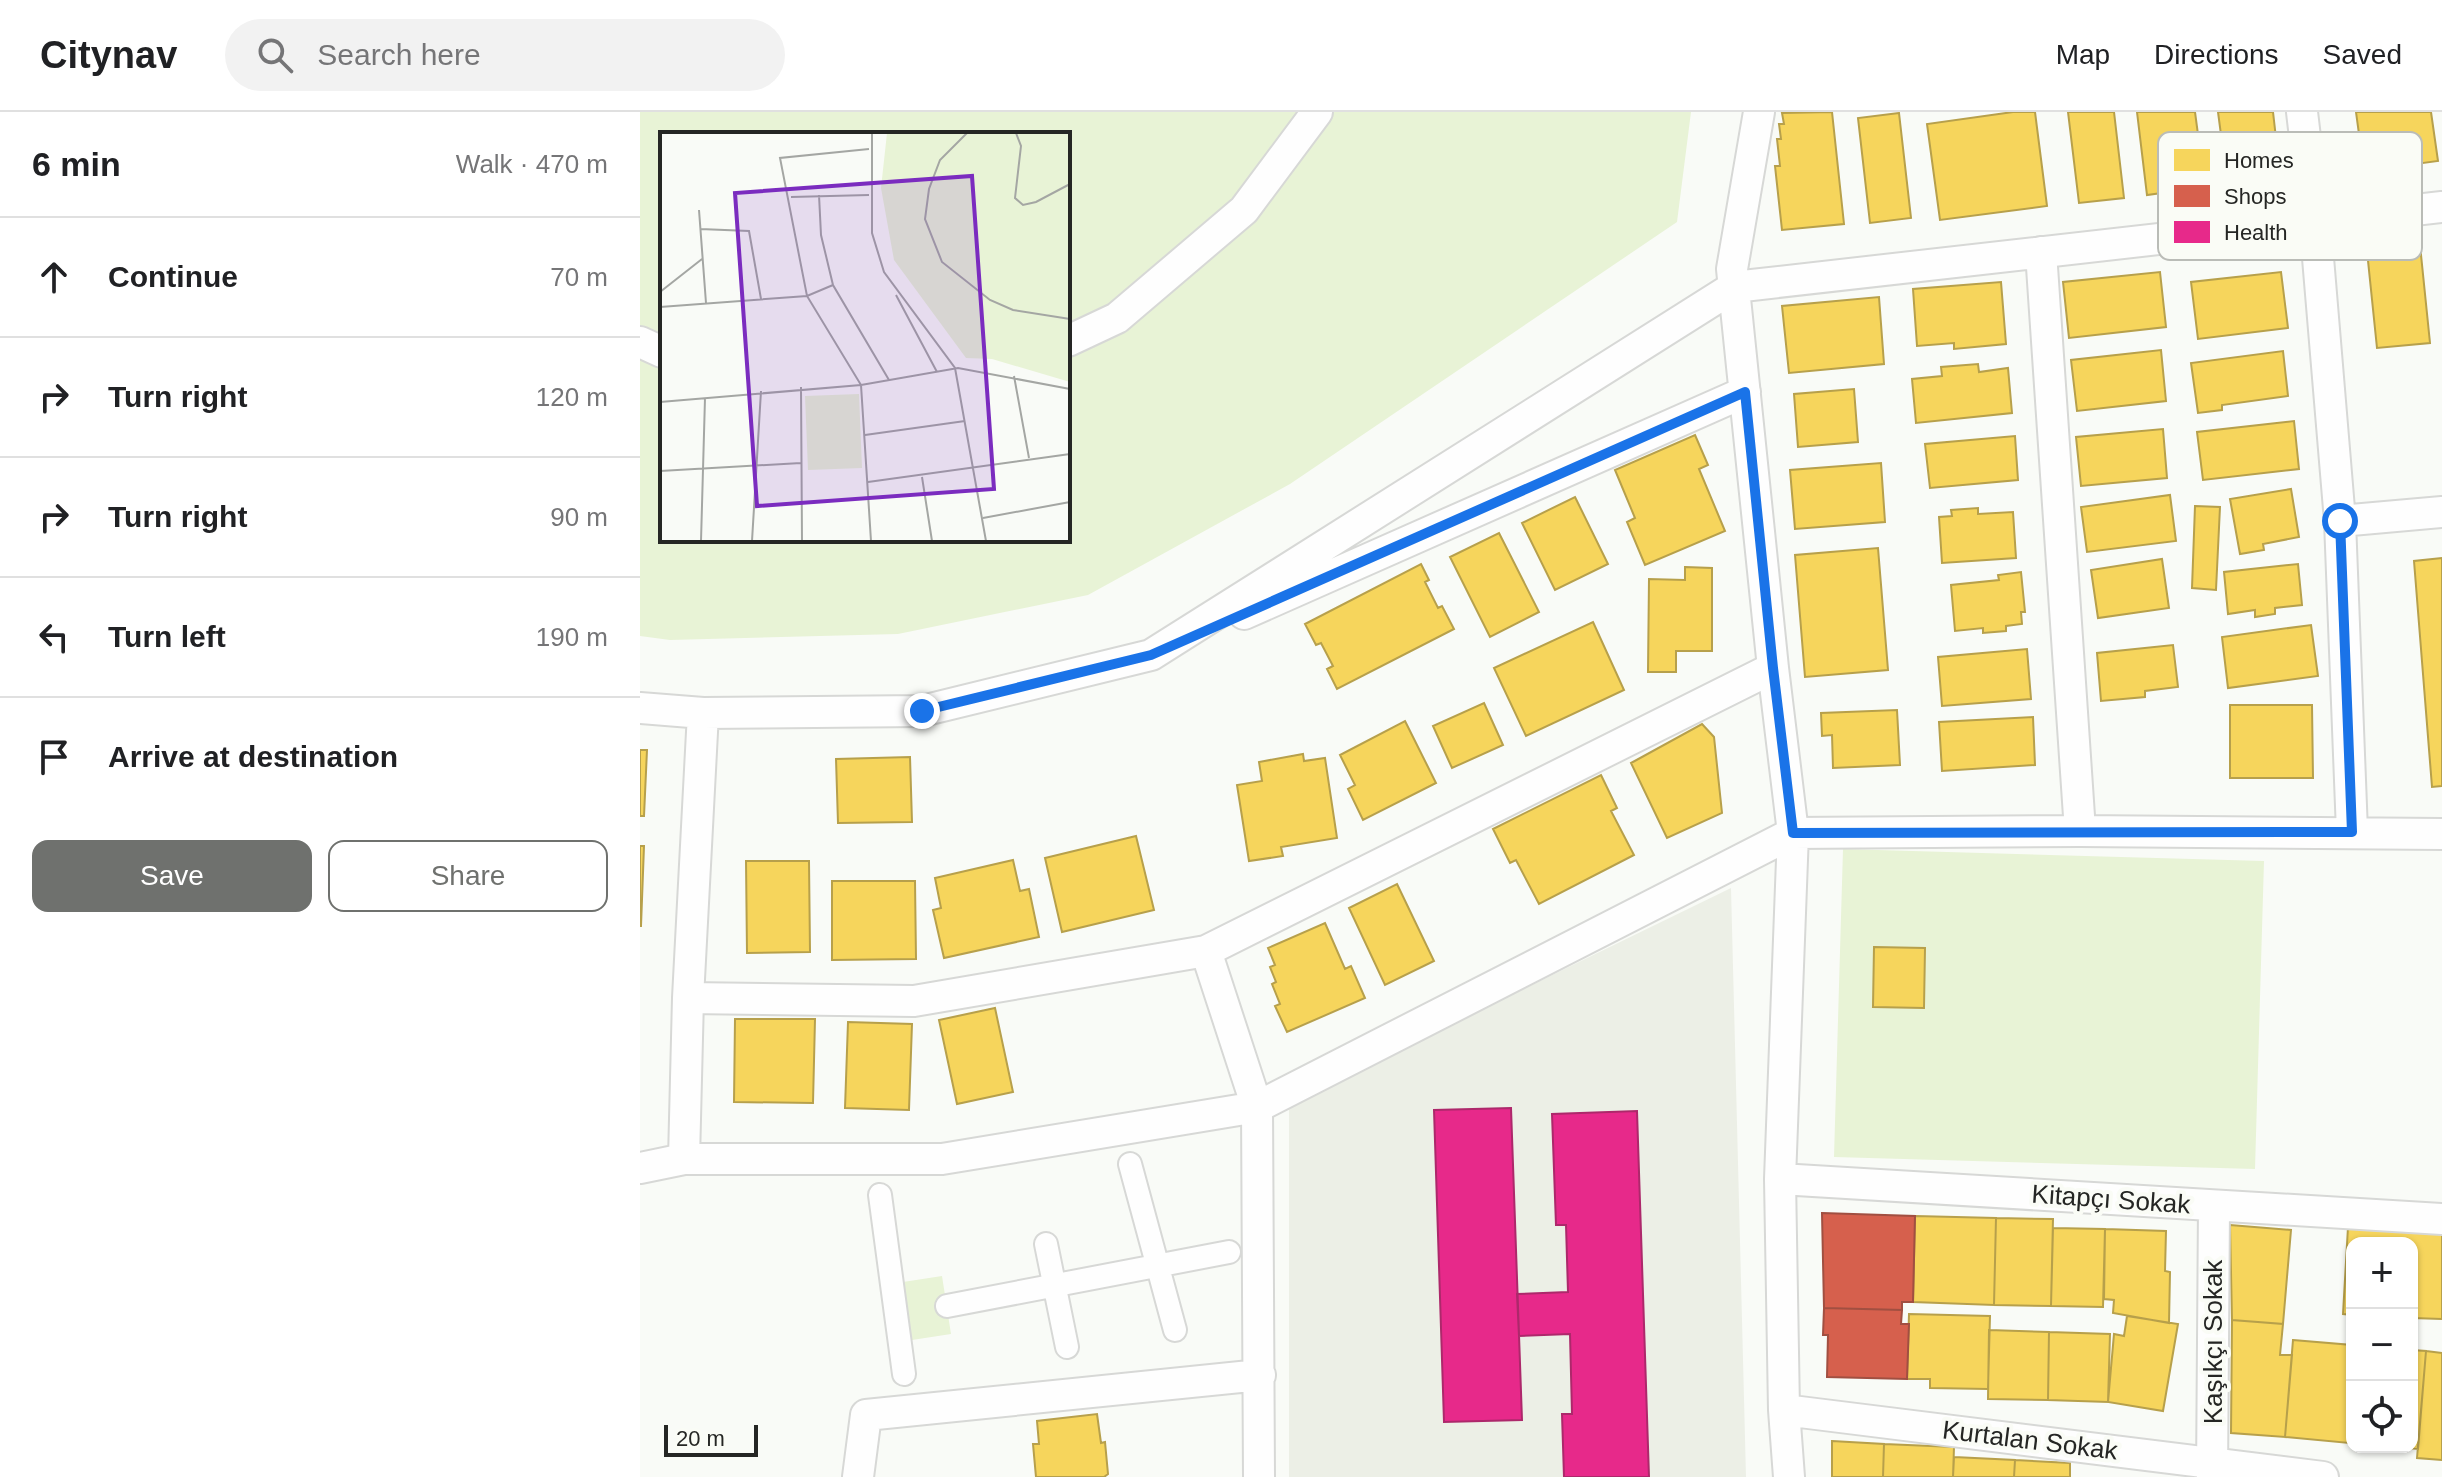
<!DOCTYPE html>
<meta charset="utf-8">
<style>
body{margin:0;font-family:Helvetica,sans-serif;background:#f2f2f2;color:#202124}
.controls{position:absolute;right:24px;bottom:24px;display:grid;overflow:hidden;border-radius:16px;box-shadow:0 2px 6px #0004}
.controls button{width:72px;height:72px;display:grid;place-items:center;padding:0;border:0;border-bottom:2px solid #e0e0e0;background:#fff;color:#202124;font:40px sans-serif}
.scale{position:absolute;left:24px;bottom:20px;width:94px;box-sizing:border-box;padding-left:8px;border:4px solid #252624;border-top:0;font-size:22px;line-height:28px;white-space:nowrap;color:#252624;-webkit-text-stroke:6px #fafcf6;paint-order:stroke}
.stop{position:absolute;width:24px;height:24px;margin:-18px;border:6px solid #1a73e8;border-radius:50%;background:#fff}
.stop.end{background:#1a73e8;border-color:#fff;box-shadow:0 2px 8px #0008}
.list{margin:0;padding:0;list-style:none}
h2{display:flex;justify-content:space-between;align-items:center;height:104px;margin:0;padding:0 32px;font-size:34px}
h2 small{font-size:26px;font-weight:400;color:#757577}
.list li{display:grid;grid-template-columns:52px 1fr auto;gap:24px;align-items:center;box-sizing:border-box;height:120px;padding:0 32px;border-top:2px solid #e0e0e0}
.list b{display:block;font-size:30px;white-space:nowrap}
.list em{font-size:26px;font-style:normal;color:#757577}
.actions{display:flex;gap:16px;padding:24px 32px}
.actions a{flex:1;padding:18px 0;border:2px solid #6f716e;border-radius:16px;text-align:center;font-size:28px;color:#6f716e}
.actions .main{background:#6f716e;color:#fff}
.icon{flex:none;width:44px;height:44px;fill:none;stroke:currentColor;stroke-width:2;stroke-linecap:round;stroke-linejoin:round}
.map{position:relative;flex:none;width:1802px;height:1365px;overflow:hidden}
header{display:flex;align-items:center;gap:48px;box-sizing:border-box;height:112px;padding:0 40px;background:#fff;border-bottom:2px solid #e0e0e0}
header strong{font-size:38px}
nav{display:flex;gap:44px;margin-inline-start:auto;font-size:28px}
.search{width:560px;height:72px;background:#f2f2f2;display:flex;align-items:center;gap:20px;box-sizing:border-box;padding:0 28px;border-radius:44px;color:#757577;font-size:30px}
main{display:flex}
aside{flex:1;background:#fff}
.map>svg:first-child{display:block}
</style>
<header>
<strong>Citynav</strong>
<div class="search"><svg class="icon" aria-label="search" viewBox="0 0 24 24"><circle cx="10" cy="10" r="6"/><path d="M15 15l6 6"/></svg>Search here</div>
<nav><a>Map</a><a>Directions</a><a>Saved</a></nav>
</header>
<main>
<aside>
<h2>6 min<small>Walk · 470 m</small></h2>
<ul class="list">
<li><svg class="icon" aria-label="ahead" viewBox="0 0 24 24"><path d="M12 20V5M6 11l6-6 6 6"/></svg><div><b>Continue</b></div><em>70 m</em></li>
<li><svg class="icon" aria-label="right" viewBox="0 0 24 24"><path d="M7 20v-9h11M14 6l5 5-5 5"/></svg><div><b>Turn right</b></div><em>120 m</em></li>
<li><svg class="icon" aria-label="right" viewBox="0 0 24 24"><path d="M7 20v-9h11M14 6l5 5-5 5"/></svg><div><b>Turn right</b></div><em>90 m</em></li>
<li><svg class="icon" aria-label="left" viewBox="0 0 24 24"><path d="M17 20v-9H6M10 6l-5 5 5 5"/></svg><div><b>Turn left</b></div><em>190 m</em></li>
<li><svg class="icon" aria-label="arrive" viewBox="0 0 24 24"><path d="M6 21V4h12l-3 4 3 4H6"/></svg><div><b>Arrive at destination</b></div></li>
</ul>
<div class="actions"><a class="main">Save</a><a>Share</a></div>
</aside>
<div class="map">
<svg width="1802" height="1365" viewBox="0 0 1802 1365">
<rect width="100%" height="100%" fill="#f9fbf7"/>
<!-- built -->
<path fill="#ecefe6" d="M1091 776 1106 1365H649V991Z"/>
<!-- green -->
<path fill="#e8f3d6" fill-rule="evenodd" d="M0 0H1051L1037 110 650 372 448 483 258 522 30 528 0 524ZM22 22H428V428H22Z
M1203 737 1624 749 1615 1057 1194 1045Z
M302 1164 311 1222 259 1230 250 1172Z"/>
<!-- homes -->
<path fill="#f6d55c" stroke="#b7a04b" stroke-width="2" d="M1192 0 1204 112 1142 118 1135 54H1140L1137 27H1141L1139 12H1144L1142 1Z
M1373 0H1395L1407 94 1300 108 1287 12Z
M1428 0H1474L1484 86 1439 91Z
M1497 0H1555L1565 75 1507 83Z
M1578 0H1633L1641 70 1588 76Z
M1716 0H1791L1798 49 1724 59Z
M1259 1 1271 106 1230 111 1218 6Z
M1780 133 1790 231 1737 236 1727 139Z
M1520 160 1526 215 1429 226 1423 170Z
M1641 160 1648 216 1558 227 1551 170Z
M1361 170 1366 232 1314 237V231L1277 234 1273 177Z
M1239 185 1244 252 1149 261 1142 194Z
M1521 238 1526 289 1437 299 1431 248Z
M1643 239 1648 284 1582 293V298L1558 301 1551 251Z
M1338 252 1339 260 1368 256 1372 301 1276 311 1272 267 1302 264 1301 255Z
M1214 277 1218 330 1158 335 1154 282Z
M1654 309 1659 357 1563 368 1557 320Z
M1523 317 1527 366 1441 374 1436 325Z
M1055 323 1068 353 1059 357 1085 419 1005 453 987 410 995 406 975 358Z
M1375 324 1378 368 1290 376 1285 332Z
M1241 351 1245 410 1155 417 1150 358Z
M1651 377 1659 425 1623 432 1624 438 1600 442 1590 387Z
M1530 383 1536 429 1447 440 1441 395Z
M935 385 968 452 915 478 882 411Z
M1555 394 1580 395 1576 478 1552 476Z
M1338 396V402L1373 400 1376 446 1302 451 1299 405 1312 404 1311 398Z
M859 421 899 500 850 525 810 445Z
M1238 436 1248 558 1165 565 1155 443Z
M1802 446V674L1792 675 1774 449Z
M1522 447 1529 496 1458 506 1451 458Z
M781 452 789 468 785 470 798 496 802 494 814 517 697 577 687 557 693 554 681 531 676 533 665 512Z
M1658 452 1662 493 1635 496V502L1615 505V498L1588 502 1584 460Z
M1045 455 1072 456V539H1036V560H1008L1009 467 1045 468Z
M1381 460 1385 500H1381L1382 512 1366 514V519L1343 521V516L1315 519 1311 473 1359 468 1358 463Z
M953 510 984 578 886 624 854 556Z
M1671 513 1678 564 1588 576 1582 525Z
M1533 533 1538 575 1505 579V585L1461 589 1457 541Z
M1387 537 1391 587 1302 594 1298 545Z
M844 591 863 633 812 656 793 614Z
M1590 593H1672L1673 666H1590Z
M1257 598 1260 653 1193 656 1192 623 1182 624 1181 601Z
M1393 605 1395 653 1302 659 1299 610Z
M765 609 796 671 723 708 708 677 715 673 700 643Z
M1062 612 1074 625 1082 701 1027 726 991 651Z
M0 638H7L4 704H0Z
M663 642 664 649 685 646 697 726 641 735 643 744 609 749 597 673 622 669 619 650Z
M270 645 272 710 198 711 196 647Z
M961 663 977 696 971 699 994 743 899 792 876 748 870 751 853 717Z
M496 724 514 798 422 820 405 746Z
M0 734H4L1 814H0Z
M373 748 380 779 389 777 399 825 304 846 293 798 301 796 295 766Z
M106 749H169L170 840 107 841Z
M192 769H275L276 847 192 848Z
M757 772 794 849 745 873 709 796Z
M685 811 705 857 711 854 725 886 647 920 635 894 640 892 632 872 636 870 630 855 635 853 628 836Z
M1234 835 1285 836 1284 896 1233 895Z
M355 896 373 980 317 992 299 908Z
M95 907H175L173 991 94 990Z
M208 910 272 912 269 998 205 996Z
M1275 1104 1356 1106 1354 1193 1273 1190Z
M1356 1106 1413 1107 1411 1194 1354 1193Z
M1590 1113 1651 1118 1643 1212 1592 1208Z
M1708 1115 1802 1120V1207L1772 1206V1131H1712V1203L1703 1202Z
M1413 1116 1465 1117 1463 1195 1411 1194Z
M1465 1117 1526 1119 1525 1159 1530 1160 1529 1211 1473 1201 1474 1188 1464 1187Z
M1269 1202 1350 1204 1348 1277 1290 1276V1267H1267Z
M1487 1204 1538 1212 1523 1299 1468 1290 1474 1222 1484 1224Z
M1592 1208 1643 1212 1640 1243H1652L1645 1325 1591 1321Z
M1349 1218 1409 1220 1408 1288 1348 1287Z
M1409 1220 1470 1222 1468 1290 1408 1288Z
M1653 1228 1712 1233 1709 1331 1645 1325Z
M1772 1238 1786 1239 1778 1337 1757 1335H1772Z
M1786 1239 1802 1241V1348L1777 1346Z
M457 1302 461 1331 465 1330 468 1362 464 1365H396L393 1332H399L397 1309Z
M1192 1329 1244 1332 1243 1365H1192Z
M1244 1332 1314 1335 1313 1365H1243Z
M1314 1345 1375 1348 1374 1365H1313Z
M1375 1348 1430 1351V1365H1374Z"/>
<!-- shops -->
<path fill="#d6604d" stroke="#a14f41" stroke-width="2" d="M1182 1101 1275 1104 1273 1190H1262V1198L1184 1196Z
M1184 1196 1262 1198 1261 1212H1269L1267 1267 1187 1265 1188 1223H1183Z"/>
<!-- health -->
<path fill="#e7298a" stroke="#ad286b" stroke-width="2" d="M871 996 882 1308 804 1310 794 998Z
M997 999 1009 1365H924L922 1302H932L930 1222 879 1224 877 1182 928 1180 926 1113H916L912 1002Z"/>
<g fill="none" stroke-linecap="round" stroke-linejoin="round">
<!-- pedestrian casing -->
<g stroke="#d7d8d6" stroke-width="26">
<path id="pedestrian" d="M490 1052 535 1218
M240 1083 264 1262
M406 1132 427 1235
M307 1194 589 1140"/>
</g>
<!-- minor casing -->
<g stroke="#d7d8d6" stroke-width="34">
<path id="minor" d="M1119 0 1092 157 1133 556 1153 721 1140 1067 1144 1298 1149 1365
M1662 0 1675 110 1700 409 1712 720
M1401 140 1440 719
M428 229 477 206 604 98 677 0
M0 230 22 240
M1700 409 1802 400
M604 502 1105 280
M0 596 63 601 282 599 511 543 1094 175 1802 95
M566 839 617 995 619 1365
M48 886 274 889 566 839 1133 556
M44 1047 48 886 63 601
M0 1056 44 1047H302L617 995 1153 721 1440 719 1802 722
M1140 1067 1802 1107
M1144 1298 1683 1365
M218 1365 226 1303 620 1263
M1572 1365 1574 1094"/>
</g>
<!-- pedestrian -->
<use href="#pedestrian" stroke="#fefefe" stroke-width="22"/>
<!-- minor -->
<use href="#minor" stroke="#fefefe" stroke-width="30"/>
</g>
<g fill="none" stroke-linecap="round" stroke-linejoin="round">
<!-- route -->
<path stroke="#1a73e8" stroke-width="10" d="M282 599 511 543 1105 280 1133 556 1153 721 1712 720 1700 409"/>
</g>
<g text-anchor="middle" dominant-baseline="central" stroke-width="8" stroke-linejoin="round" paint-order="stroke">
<!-- street labels -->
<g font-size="26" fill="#252624" stroke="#fafcf6">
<text transform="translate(1471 1087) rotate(4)">Kitapçı Sokak</text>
<text transform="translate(1573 1230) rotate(-90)">Kaşıkçı Sokak</text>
<text transform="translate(1390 1328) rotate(7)">Kurtalan Sokak</text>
</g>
</g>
<!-- overview -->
<g transform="translate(20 20)">
<rect width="410" height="410" fill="#f9fbf7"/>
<path d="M410 1V250L332 227 306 226 234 128 221 56 227 1ZM199 262 202 336 148 338 145 264Z" fill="#e8f3d6"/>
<path fill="none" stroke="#a4a6a3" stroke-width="2" d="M212 1V101L224 140 295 236 326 409M307 1 280 28 269 57 265 87 282 130 330 168 353 178 410 187M356 1 361 14 355 66 363 73 376 70 410 52M209 17 120 26 147 164 201 253 211 409M159 63 161 103 173 153 229 248M131 65 209 63M39 78 46 171M40 97 89 99 101 167M0 160 42 127M236 163 277 240M0 175 147 164 173 153M354 244 369 326M141 255 142 409M0 270 201 253 298 236 410 257M205 303 305 289M0 339 141 331M262 345 272 409M208 350 410 322M323 386 410 370M41 409 45 266M92 409 101 259"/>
<path fill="#7b2cbf" fill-opacity="0.15" stroke="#7b2cbf" stroke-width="4" d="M312 44 334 357 97 374 75 61Z"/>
<rect width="410" height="410" fill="none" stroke="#252624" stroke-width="4"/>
</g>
<!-- legend -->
<rect x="1518" y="20" width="264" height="128" rx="12" fill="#fafcf6" stroke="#babcb7" stroke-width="2"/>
<rect x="1534" y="37" width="36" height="22" fill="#f6d55c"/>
<rect x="1534" y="73" width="36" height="22" fill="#d6604d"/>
<rect x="1534" y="109" width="36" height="22" fill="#e7298a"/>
<g font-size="22" fill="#252624">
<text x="1584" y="56">Homes</text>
<text x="1584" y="92">Shops</text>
<text x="1584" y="128">Health</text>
</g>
</svg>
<div class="controls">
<button>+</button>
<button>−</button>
<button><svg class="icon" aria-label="locate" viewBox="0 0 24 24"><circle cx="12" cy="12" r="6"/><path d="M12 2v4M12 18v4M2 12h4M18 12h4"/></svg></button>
</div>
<div class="scale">20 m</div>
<div class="stop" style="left:1700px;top:409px"></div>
<div class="stop end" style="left:282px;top:599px"></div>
</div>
</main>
